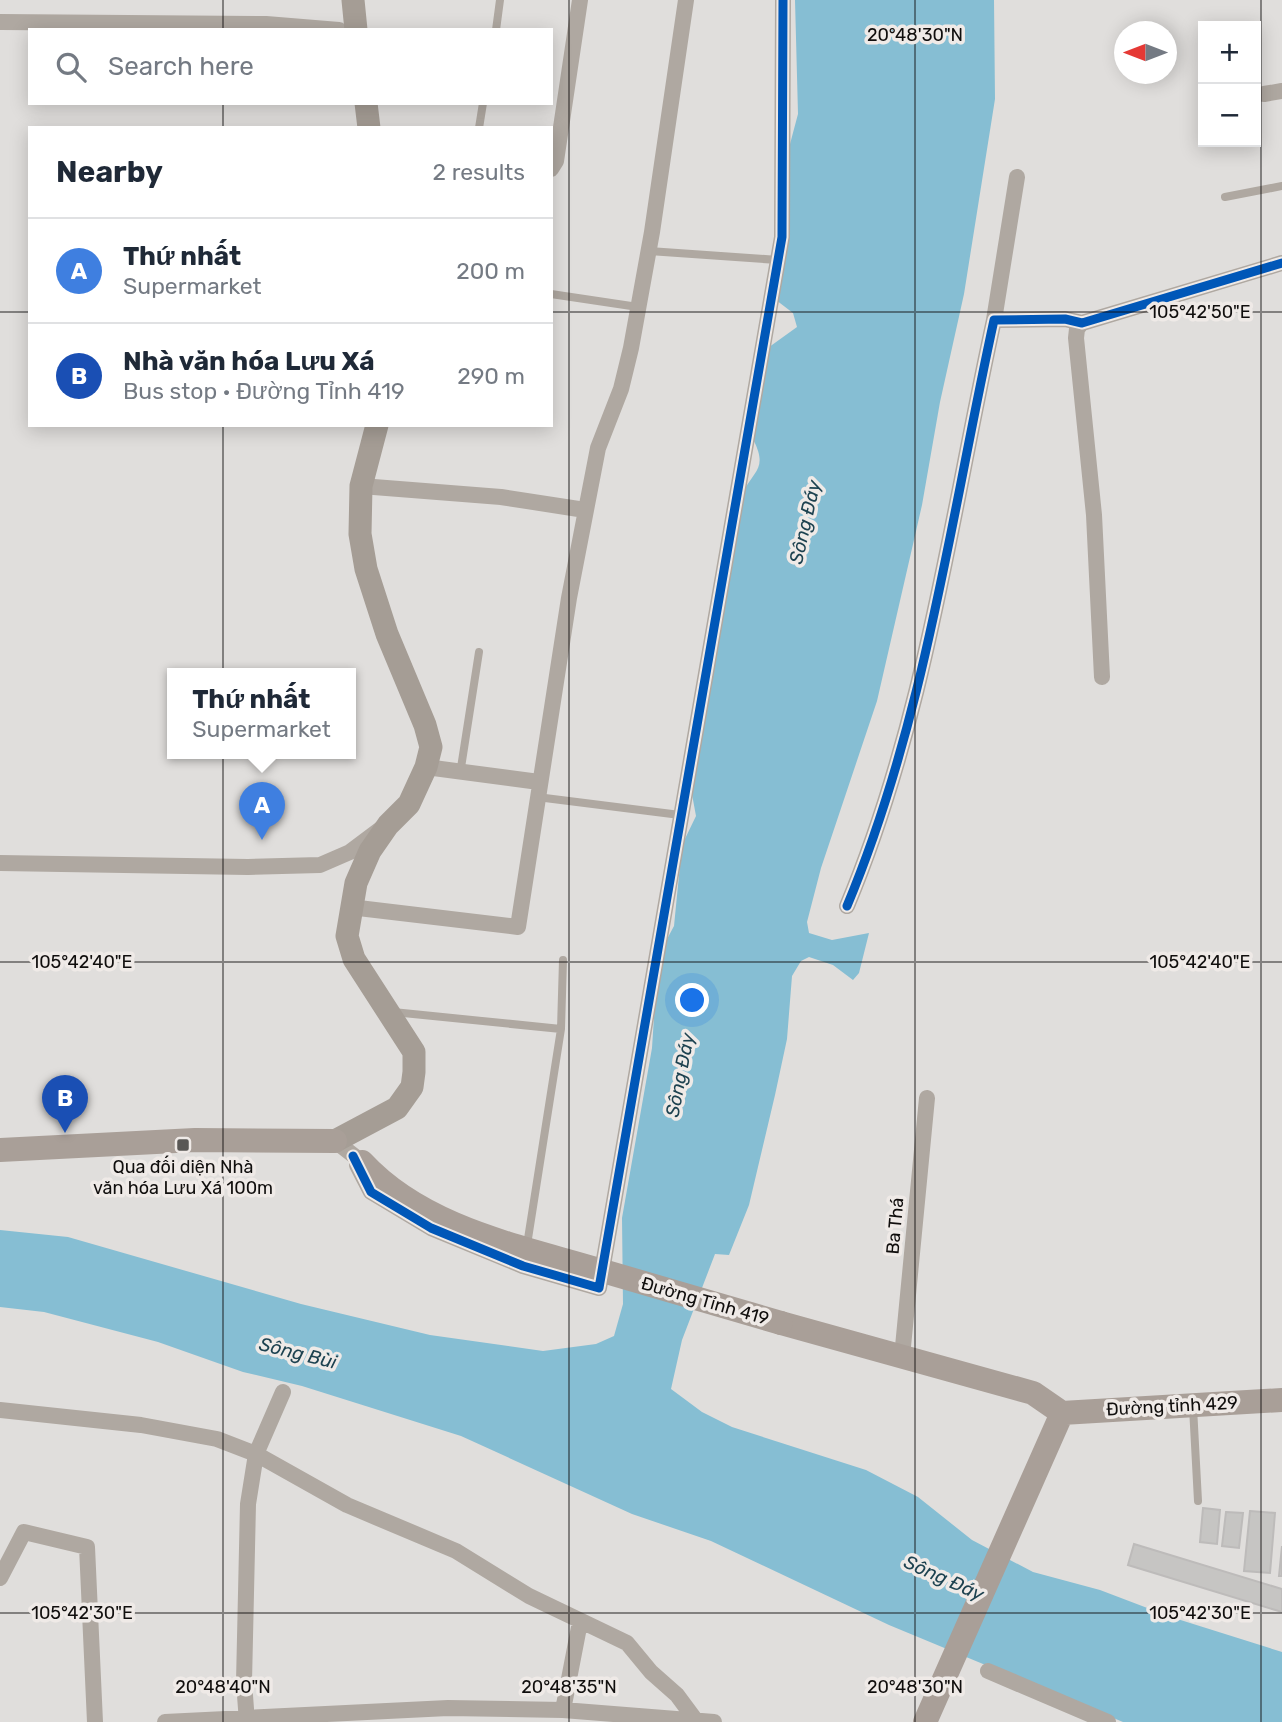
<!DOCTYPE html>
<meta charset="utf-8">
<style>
body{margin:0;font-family:Rubik,sans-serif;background:#f2f2f3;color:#1f2937}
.controls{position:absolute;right:21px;top:21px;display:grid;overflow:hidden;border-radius:0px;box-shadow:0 4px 18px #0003}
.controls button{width:63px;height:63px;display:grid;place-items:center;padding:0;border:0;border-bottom:2px solid #e0e1e3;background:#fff;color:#1f2937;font:35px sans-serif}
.compass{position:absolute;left:1114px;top:21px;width:63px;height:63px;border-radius:50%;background:#fff;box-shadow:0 4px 18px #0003;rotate:270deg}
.you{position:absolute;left:693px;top:1001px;width:24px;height:24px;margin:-18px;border:5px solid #fff;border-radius:50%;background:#1a73e8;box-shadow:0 0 0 10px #1a73e833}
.badge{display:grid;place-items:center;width:46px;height:46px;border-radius:50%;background:#595755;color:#fff;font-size:23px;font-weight:700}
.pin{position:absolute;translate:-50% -58px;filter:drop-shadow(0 2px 4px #0008)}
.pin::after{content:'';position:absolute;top:37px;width:24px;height:21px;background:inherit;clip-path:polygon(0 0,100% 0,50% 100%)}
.popup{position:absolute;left:167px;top:668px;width:189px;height:91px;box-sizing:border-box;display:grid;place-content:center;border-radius:0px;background:#fff;filter:drop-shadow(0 2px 5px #0005);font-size:23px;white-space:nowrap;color:#747a83}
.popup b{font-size:26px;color:#1f2937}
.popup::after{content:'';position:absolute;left:50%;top:100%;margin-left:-14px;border:14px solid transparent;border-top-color:#fff}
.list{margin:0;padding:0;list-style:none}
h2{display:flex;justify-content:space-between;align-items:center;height:91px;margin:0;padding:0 28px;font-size:30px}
h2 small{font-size:23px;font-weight:400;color:#747a83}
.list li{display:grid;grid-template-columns:46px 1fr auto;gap:21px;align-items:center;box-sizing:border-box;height:105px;padding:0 28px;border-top:2px solid #e0e1e3}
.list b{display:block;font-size:26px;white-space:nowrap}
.list p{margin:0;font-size:23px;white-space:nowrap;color:#747a83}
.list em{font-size:23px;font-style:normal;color:#747a83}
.icon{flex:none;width:38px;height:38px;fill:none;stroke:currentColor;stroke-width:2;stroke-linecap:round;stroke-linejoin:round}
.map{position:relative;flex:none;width:1282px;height:1722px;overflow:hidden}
.search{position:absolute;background:#fff;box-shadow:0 4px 18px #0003;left:28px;top:28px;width:525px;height:77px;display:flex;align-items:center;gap:18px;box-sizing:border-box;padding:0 24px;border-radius:0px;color:#747a83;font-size:26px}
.panel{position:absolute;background:#fff;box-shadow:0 4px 18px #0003;left:28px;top:126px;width:525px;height:301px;border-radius:0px}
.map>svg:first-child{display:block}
</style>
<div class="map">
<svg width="1282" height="1722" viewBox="0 0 1282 1722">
<rect width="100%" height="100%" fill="#e0dedc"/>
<!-- water -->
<path fill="#86bed3" d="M795 0H994L995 99 964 294 940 402 922 505 877 701 821 868 807 922 809 933 832 940 869 933 859 973 853 980 833 965 809 957 801 961 792 976 787 1039 775 1095 749 1205 729 1255 715 1254 682 1340 671 1389 702 1412 732 1427 866 1470 918 1497 972 1540 1033 1572 1100 1590 1171 1617 1282 1652V1722H1123L889 1625 711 1541 632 1514 461 1436 302 1386 243 1372 158 1342 44 1312 0 1307V1230L68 1237 301 1304 430 1335 543 1351 596 1344 614 1336 623 1304 622 1218 652 1048 658 956 674 926 682 845 696 816 691 789 743 492C755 470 767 468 754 441L765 350 797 327 793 313 776 300 790 144 798 114Z"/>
<!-- building -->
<path fill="#c6c5c3" stroke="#bdbbba" stroke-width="2" d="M1203 1508 1220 1510 1217 1544 1200 1542Z
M1250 1511 1275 1513 1270 1573 1244 1571Z
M1226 1512 1243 1513 1239 1548 1222 1546Z
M1134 1544 1282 1589V1612L1128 1565Z
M1282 1546V1576H1279Z"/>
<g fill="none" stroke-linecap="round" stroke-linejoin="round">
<!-- lane -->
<path stroke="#afa8a1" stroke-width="8" d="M496 30 500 0
M479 128 483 103
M1225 197 1282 186
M649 251 778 260
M551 294 638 307
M460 774 479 652
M537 797 680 815
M393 1012 561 1029
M527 1245 561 1029 563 960
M1193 1407 1198 1501"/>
<!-- street -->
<path stroke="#afa8a1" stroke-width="16" d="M0 22 266 24 339 30
M1264 94 1282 91
M551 169 556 161 580 0
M994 320 1017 177
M1082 323 1077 329 1076 338 1094 515 1102 677
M361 486 501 497 585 510
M426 767 539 782
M0 863 248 867 320 865 350 852 382 828
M847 906C925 720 951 516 994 320L1065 319 1082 323 1282 263
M350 907 518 927 569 598 598 448 621 389 631 348 652 232 686 0
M335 1141 362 1162
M357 1165 371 1192 431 1228 523 1266 599 1288 782 237 783 0
M902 1357 927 1098
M0 1410 141 1425 217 1439 256 1454 347 1505 456 1551 529 1596 627 1643 651 1672 677 1695 697 1722
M0 1578 24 1532 87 1547 95 1722
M988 1671 1108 1722
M563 1710 580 1622
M165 1722 448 1708 563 1710 714 1722
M247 1722 244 1682 248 1504 256 1454 283 1392"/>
<!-- secondary -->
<path stroke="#a59d95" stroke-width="23" d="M353 0 356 30
M366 103 369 128
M335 1141 397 1108 412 1087 414 1072V1052L354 959 347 936 356 883 370 851 388 825 409 804 426 767 431 747 425 725 387 634 366 569 360 534 361 486 377 425"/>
<!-- primary -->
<path stroke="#a99f98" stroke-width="24" d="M0 1150 195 1140 335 1141
M781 1323 1033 1393 1062 1413
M1062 1413 1282 1400
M925 1722 1062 1413"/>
<!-- primary-bridge -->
<path stroke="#a99f98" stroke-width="24" d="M362 1162C422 1227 515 1245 596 1269 658 1287 719 1305 781 1323"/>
<!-- cycleway casing -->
<g stroke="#efeae7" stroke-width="13">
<path id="cycleway" d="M847 906C925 720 951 516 994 320L1065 319 1082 323 1282 263
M353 1156 371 1192 431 1228 523 1266 599 1288 782 237 783 0"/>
</g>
<!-- cycleway -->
<use href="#cycleway" stroke="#0057b8" stroke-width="9"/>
</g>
<!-- ticks -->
<path fill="none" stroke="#100e0d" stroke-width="2" stroke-opacity="0.45" d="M223 0V30M569 0V1722M915 0V1722M1261 0V1722M223 103V128M0 312H30M551 312H1282M223 425V1722M0 962H1282M0 1613H1282"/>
<!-- markers -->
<rect fill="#595755" stroke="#efeae7" stroke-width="2.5" x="176" y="1138" width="14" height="14" rx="3.5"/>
<g text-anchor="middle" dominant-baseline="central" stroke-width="7" stroke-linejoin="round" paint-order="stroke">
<!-- poi labels -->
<g font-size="18" fill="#100e0d" stroke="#efeae7">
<text x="183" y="1167">Qua đối diện Nhà<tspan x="183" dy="21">văn hóa Lưu Xá 100m</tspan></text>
</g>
<!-- street labels -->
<g font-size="18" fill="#100e0d" stroke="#efeae7">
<text transform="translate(895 1226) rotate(-85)">Ba Thá</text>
<text transform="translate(705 1301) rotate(16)">Đường Tỉnh 419</text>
<text transform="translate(1172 1406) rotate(-3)">Đường tỉnh 429</text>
</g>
<!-- water labels -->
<g font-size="19" font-style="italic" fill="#1d4250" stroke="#efeae7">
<text transform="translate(805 522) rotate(-77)">Sông Đáy</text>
<text transform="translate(680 1075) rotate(-79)">Sông Đáy</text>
<text transform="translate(298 1353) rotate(14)">Sông Bùi</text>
<text transform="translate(944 1578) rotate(24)">Sông Đáy</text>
</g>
</g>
<g font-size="18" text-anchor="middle" fill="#100e0d" stroke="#efeae7" stroke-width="7" stroke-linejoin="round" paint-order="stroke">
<text x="915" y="41">20°48'30"N</text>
<text x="1200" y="318">105°42'50"E</text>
<text x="1200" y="968">105°42'40"E</text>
<text x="82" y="968">105°42'40"E</text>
<text x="1200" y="1619">105°42'30"E</text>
<text x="82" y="1619">105°42'30"E</text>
<text x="223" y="1693">20°48'40"N</text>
<text x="569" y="1693">20°48'35"N</text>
<text x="915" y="1693">20°48'30"N</text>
</g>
</svg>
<div class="controls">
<button>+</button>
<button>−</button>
</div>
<svg class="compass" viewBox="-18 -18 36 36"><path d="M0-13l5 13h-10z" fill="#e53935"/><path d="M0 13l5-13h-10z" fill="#747a83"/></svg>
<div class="you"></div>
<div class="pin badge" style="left:262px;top:840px;background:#3f7fe0">A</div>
<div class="popup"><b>Thứ nhất</b>Supermarket</div>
<div class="pin badge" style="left:65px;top:1133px;background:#1a4fb4">B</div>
<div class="search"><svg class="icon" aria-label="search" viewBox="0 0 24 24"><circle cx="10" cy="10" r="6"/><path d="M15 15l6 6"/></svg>Search here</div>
<section class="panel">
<h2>Nearby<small>2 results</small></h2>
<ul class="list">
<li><span class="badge" style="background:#3f7fe0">A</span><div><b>Thứ nhất</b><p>Supermarket</p></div><em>200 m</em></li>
<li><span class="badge" style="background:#1a4fb4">B</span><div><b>Nhà văn hóa Lưu Xá</b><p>Bus stop · Đường Tỉnh 419</p></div><em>290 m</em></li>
</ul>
</section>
</div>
